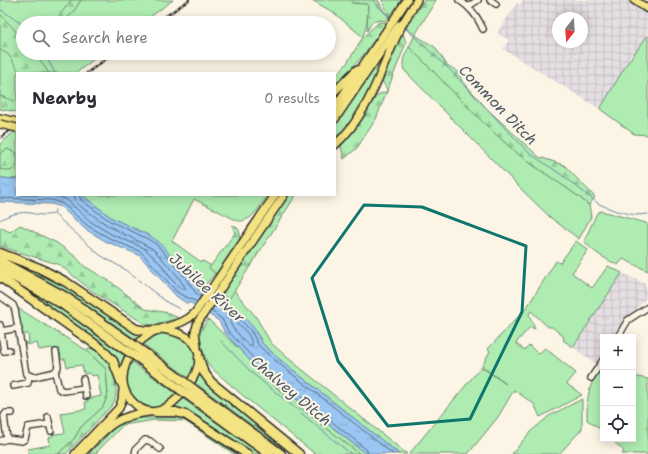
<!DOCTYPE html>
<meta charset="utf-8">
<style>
body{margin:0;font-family:"Shantell Sans",sans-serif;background:#f7f7f7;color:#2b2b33}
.controls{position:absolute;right:12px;bottom:12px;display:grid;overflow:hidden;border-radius:0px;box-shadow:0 2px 10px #0003}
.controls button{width:36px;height:36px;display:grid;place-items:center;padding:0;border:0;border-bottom:1px solid #e1e1e2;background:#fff;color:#2b2b33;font:20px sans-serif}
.compass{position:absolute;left:552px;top:12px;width:36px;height:36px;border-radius:50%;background:#fff;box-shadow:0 2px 10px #0003;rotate:197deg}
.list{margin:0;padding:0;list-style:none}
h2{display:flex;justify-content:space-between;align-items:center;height:52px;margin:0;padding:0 16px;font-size:17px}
h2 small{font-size:13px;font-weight:400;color:#7c7c81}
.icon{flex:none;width:22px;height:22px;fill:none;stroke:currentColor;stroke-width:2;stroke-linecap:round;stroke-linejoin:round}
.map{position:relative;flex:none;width:648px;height:454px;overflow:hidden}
.search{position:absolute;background:#fff;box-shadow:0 2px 10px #0003;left:16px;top:16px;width:320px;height:44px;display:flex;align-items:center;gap:10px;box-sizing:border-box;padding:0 14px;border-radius:22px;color:#7c7c81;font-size:15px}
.panel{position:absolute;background:#fff;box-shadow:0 2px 10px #0003;left:16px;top:72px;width:320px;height:124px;border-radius:0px}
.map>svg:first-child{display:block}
</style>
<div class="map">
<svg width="648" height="454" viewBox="0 0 648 454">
<defs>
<pattern id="industrial-grid" width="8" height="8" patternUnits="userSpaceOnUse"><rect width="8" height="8" fill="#e5dfe3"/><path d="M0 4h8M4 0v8" fill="none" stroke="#c5c0c3"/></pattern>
<pattern id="forest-firs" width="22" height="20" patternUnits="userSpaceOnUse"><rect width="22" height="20" fill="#aeecb2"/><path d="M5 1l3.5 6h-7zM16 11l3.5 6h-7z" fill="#96cb99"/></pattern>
<pattern id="water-ripples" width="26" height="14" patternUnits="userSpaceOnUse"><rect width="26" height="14" fill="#99c6f3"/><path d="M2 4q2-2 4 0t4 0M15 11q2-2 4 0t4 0" fill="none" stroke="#84aad0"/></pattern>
</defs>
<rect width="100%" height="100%" fill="#fcf5e5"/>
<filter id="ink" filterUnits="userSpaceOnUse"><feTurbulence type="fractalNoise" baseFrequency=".025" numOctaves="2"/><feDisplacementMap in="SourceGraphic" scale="8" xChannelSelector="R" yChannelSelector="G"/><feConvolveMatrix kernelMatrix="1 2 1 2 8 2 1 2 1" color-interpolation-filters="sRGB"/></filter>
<g filter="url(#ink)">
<!-- industrial -->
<path fill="url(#industrial-grid)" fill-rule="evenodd" d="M523 0H627L648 13V35L626 65 600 109 503 49 509 40 497 33 517 3 520 5ZM558 18H582V42H558Z
M622 273 644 283 647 289 646 298 613 337H603V357L598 366 573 347Z"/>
<!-- green -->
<path fill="#aeecb2" stroke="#6c8c6e" d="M0 0H173L142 23H23V53H102L76 73H17V102L0 96Z
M312 0H352L353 3 368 4 367 22 363 37 334 13Z
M648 35V135L634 134 600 109 626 65Z
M392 38 369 99 335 144V123Z
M409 47C443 80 475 116 510 147 535 169 564 184 589 205L591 217 579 239 551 218 525 193 404 70C401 62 405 54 409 47Z
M14 132 17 133V179L0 178V144Z
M82 195H268C260 205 253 222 238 221L194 199 172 241 201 262 203 261 218 270 201 290 150 236 112 218Z
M601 211 646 223 648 226V271L623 259 618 265C605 259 593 252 584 241L597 213Z
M576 241 588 250 572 273 592 288 608 266 622 273 573 347 563 340 564 337 552 327H548L531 311 529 314 535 329 530 327 516 343 524 350 529 345 538 354 545 348 576 373 567 384 582 395 540 417 534 404 514 390 498 417 468 454H409L481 367 506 384 482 366 490 351 488 349 527 307 556 261 560 263Z
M4 257 46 273 143 335 138 341 66 291Z
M11 280 67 313 126 357 120 370 116 362Z
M233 289 256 317 271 343 288 358 407 454H399L279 359 262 343 260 338 239 312 227 304 217 302 222 295 227 298Z
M16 307 86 350 106 369 108 394 103 407 81 427 74 439 58 454H29L28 449 50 445 49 438 55 434 65 433 61 413 86 409 85 402 88 401V399L101 396 97 375 91 376 90 373 84 374 82 365 67 367 65 359H60L59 362 61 354 58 353 57 351H53L52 348 39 350 37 343 24 345V343L29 342 28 334H22V337Z
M208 319 267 376V379L278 389 360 454H315L241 394 208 365 198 336Z
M161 333C180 331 201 345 195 367 194 371 191 375 189 378L143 344 149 338Z
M131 361 178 395C173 398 168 404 162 406 142 413 121 392 126 372 127 368 129 364 131 361Z
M602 368 603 369V431L587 420C587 400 587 384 602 368Z
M201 370 296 454H291L194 382Z
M633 376 648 379V454H622L624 451 611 439H633Z
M182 398 260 454H251L191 414 171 408Z
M582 399V429L559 454H512L530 432 549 416Z"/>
<!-- forest -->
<path fill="url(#forest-firs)" stroke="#6c8c6e" d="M71 0H81L74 11 63 23H54Z
M352 0H378L383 10 390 16 385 21 380 20 372 22 367 31 368 4 352 3Z
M382 0H404L392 16 388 13Z
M424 0H436L415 35 435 47 447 65 460 73 461 79 486 108 539 157 564 165 595 197 589 205C564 184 535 169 510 147 474 116 443 80 409 47L415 35 406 28Z
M0 14 23 39V53H35L49 73H20L8 54 0 50Z
M379 22 387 23 361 58 335 85V77L347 63 363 37Z
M403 33 406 43 376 119 357 148 344 159 341 146 357 126 377 95 388 91 382 81 398 40Z
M0 96 17 102V112L0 109Z
M7 149 17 153V165L11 171 0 169V154Z
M287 195H296L229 299 221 294Z
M20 225 57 243 76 257 84 266 111 282 145 309 169 313 178 318 154 325 145 324 92 291 60 265 0 246V227L10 232Z
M232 225C255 233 222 264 216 274L209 268 235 233Z
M90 348C95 350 100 353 104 356 114 366 120 392 113 404L66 454H58L74 439 81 427 103 407 108 394 106 369 86 350Z
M267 376 277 384 366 454H360L290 400 267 378Z
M136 418H176L187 420 239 454H234L185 421 155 420 123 425 95 454H89L117 425Z"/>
<!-- water -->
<path fill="url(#water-ripples)" stroke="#6d88a3" d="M0 178 17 179V195H82L112 218 150 236 159 242 196 285 199 291 217 303 226 305 239 312 254 328 262 343 279 359 399 454H366L253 364 225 333 219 321 191 303H186L176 296 139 255 107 242 85 229 61 207 52 204 0 202Z"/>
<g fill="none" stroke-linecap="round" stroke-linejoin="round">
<!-- shore -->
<path stroke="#57697b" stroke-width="1" d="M20 195H53L66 199 91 222 111 234 144 248 161 264 172 280 181 289H186L177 275 153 249 107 225 77 204 74 195
M79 195 81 200 110 221 148 239 157 245 181 272 196 293 201 297
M0 198 52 200 63 204 88 226 109 238 141 252 178 293 197 302
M214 306 225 309 237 316 251 331 259 346 277 362 393 454
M211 311 222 319 228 331 256 361 366 449 368 454
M230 320C238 320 253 337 252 346H249L232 327Z"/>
<!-- stream -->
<path stroke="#6d88a3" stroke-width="1" d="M372 0 389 17
M0 9 23 25
M405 28 449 69 529 153 559 173 599 204 616 211 636 215 648 214
M44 53 55 73
M54 214 100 255 124 269 168 303 180 309
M54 214 55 210
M0 220C8 215 21 211 31 213 38 215 46 216 53 214
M221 341 252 373 351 454"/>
<!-- minor casing -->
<g stroke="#2b2b2b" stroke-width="8">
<path id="minor" d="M459 0C471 8 477 16 483 29
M490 0 496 4
M469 6 478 0
M0 296 13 305 15 310 26 374 34 377 55 372 58 367 56 352
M0 325 4 351 9 350
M1 331 19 328
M618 337 628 320 648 307
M55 372 59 389 64 391 84 388
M591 378 603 360
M83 379 86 396
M13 386 28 383 29 376
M48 417 51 431
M7 439 4 416 6 413H12
M0 441 7 439 22 441 25 439 28 427 49 424
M135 454 136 449 145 440 150 441 160 449"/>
</g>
<!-- major casing -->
<g stroke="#2b2b2b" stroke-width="10">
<path id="major" d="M634 0 648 9
M335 91 356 70
M335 107 407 0
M0 118 17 122
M335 119 399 25
M335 145C370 113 380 70 400 29 405 19 412 9 417 0
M162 329C201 335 210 358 185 390 170 408 151 423 131 400 112 379 130 346 151 333 166 325 182 326 195 313L275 195
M197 346 195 332 198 322 284 195
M75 454 119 408 122 400 123 389
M81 454C105 430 113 416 149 412"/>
</g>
<!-- highway casing -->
<g stroke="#2b2b2b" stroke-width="11">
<path id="highway" d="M0 253 39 268 66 282 136 329 146 331 158 330
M0 261 66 297 128 341
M0 269 62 304 123 348
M0 277 102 349 113 361 122 384
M146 354 179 378
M199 358 203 371 211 382 299 454
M141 360 174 385
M196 391 281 454
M192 398 269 454
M156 412H176L186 415 247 454"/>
</g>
<!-- minor -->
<use href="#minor" stroke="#fcf5e5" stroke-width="5.5"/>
<!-- major -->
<use href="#major" stroke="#f4e382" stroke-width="7"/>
<!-- highway -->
<use href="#highway" stroke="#f4e382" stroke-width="8"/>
<!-- rail casing -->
<g stroke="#2b2b2b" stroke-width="2.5">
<path id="rail" d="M156 23 189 0
M87 73 114 53
M0 138 17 125"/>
</g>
<!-- rail -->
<use href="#rail" stroke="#fcf5e5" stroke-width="1" stroke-dasharray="3" stroke-linecap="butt"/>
<!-- major-bridge casing -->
<g stroke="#2b2b2b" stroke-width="10" stroke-linecap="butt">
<path id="major-bridge" d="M0 124 17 128"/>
</g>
<!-- highway-bridge casing -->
<g stroke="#2b2b2b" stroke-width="11" stroke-linecap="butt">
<path id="highway-bridge" d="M128 341 146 354
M123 348 141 360
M179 378 196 391
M174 385 192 398"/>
</g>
<!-- major-bridge -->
<use href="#major-bridge" stroke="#f4e382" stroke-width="7"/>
<!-- highway-bridge -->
<use href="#highway-bridge" stroke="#f4e382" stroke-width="8"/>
</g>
</g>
<!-- marked area -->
<path fill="none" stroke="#0f766e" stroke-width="3" stroke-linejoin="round" d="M364 205 422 207 526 246 522 312 470 419 388 426 338 361 312 278Z"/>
<g text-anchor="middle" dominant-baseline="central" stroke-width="4" stroke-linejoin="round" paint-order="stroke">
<!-- water labels -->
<g font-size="15" font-style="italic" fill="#4c5a67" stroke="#fcf5e5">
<text transform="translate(498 105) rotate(46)">Common Ditch</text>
<text transform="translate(207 288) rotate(42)">Jubilee River</text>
<text transform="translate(291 391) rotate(40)">Chalvey Ditch</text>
</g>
</g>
</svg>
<div class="controls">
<button>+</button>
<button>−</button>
<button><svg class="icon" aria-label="locate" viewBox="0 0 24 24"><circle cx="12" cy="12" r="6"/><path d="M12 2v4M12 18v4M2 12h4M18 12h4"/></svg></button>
</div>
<svg class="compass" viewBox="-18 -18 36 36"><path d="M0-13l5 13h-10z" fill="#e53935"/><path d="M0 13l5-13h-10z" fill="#7c7c81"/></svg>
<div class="search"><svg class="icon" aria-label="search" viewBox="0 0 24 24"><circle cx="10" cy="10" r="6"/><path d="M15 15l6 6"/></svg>Search here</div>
<section class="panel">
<h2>Nearby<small>0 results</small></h2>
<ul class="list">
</ul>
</section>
</div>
